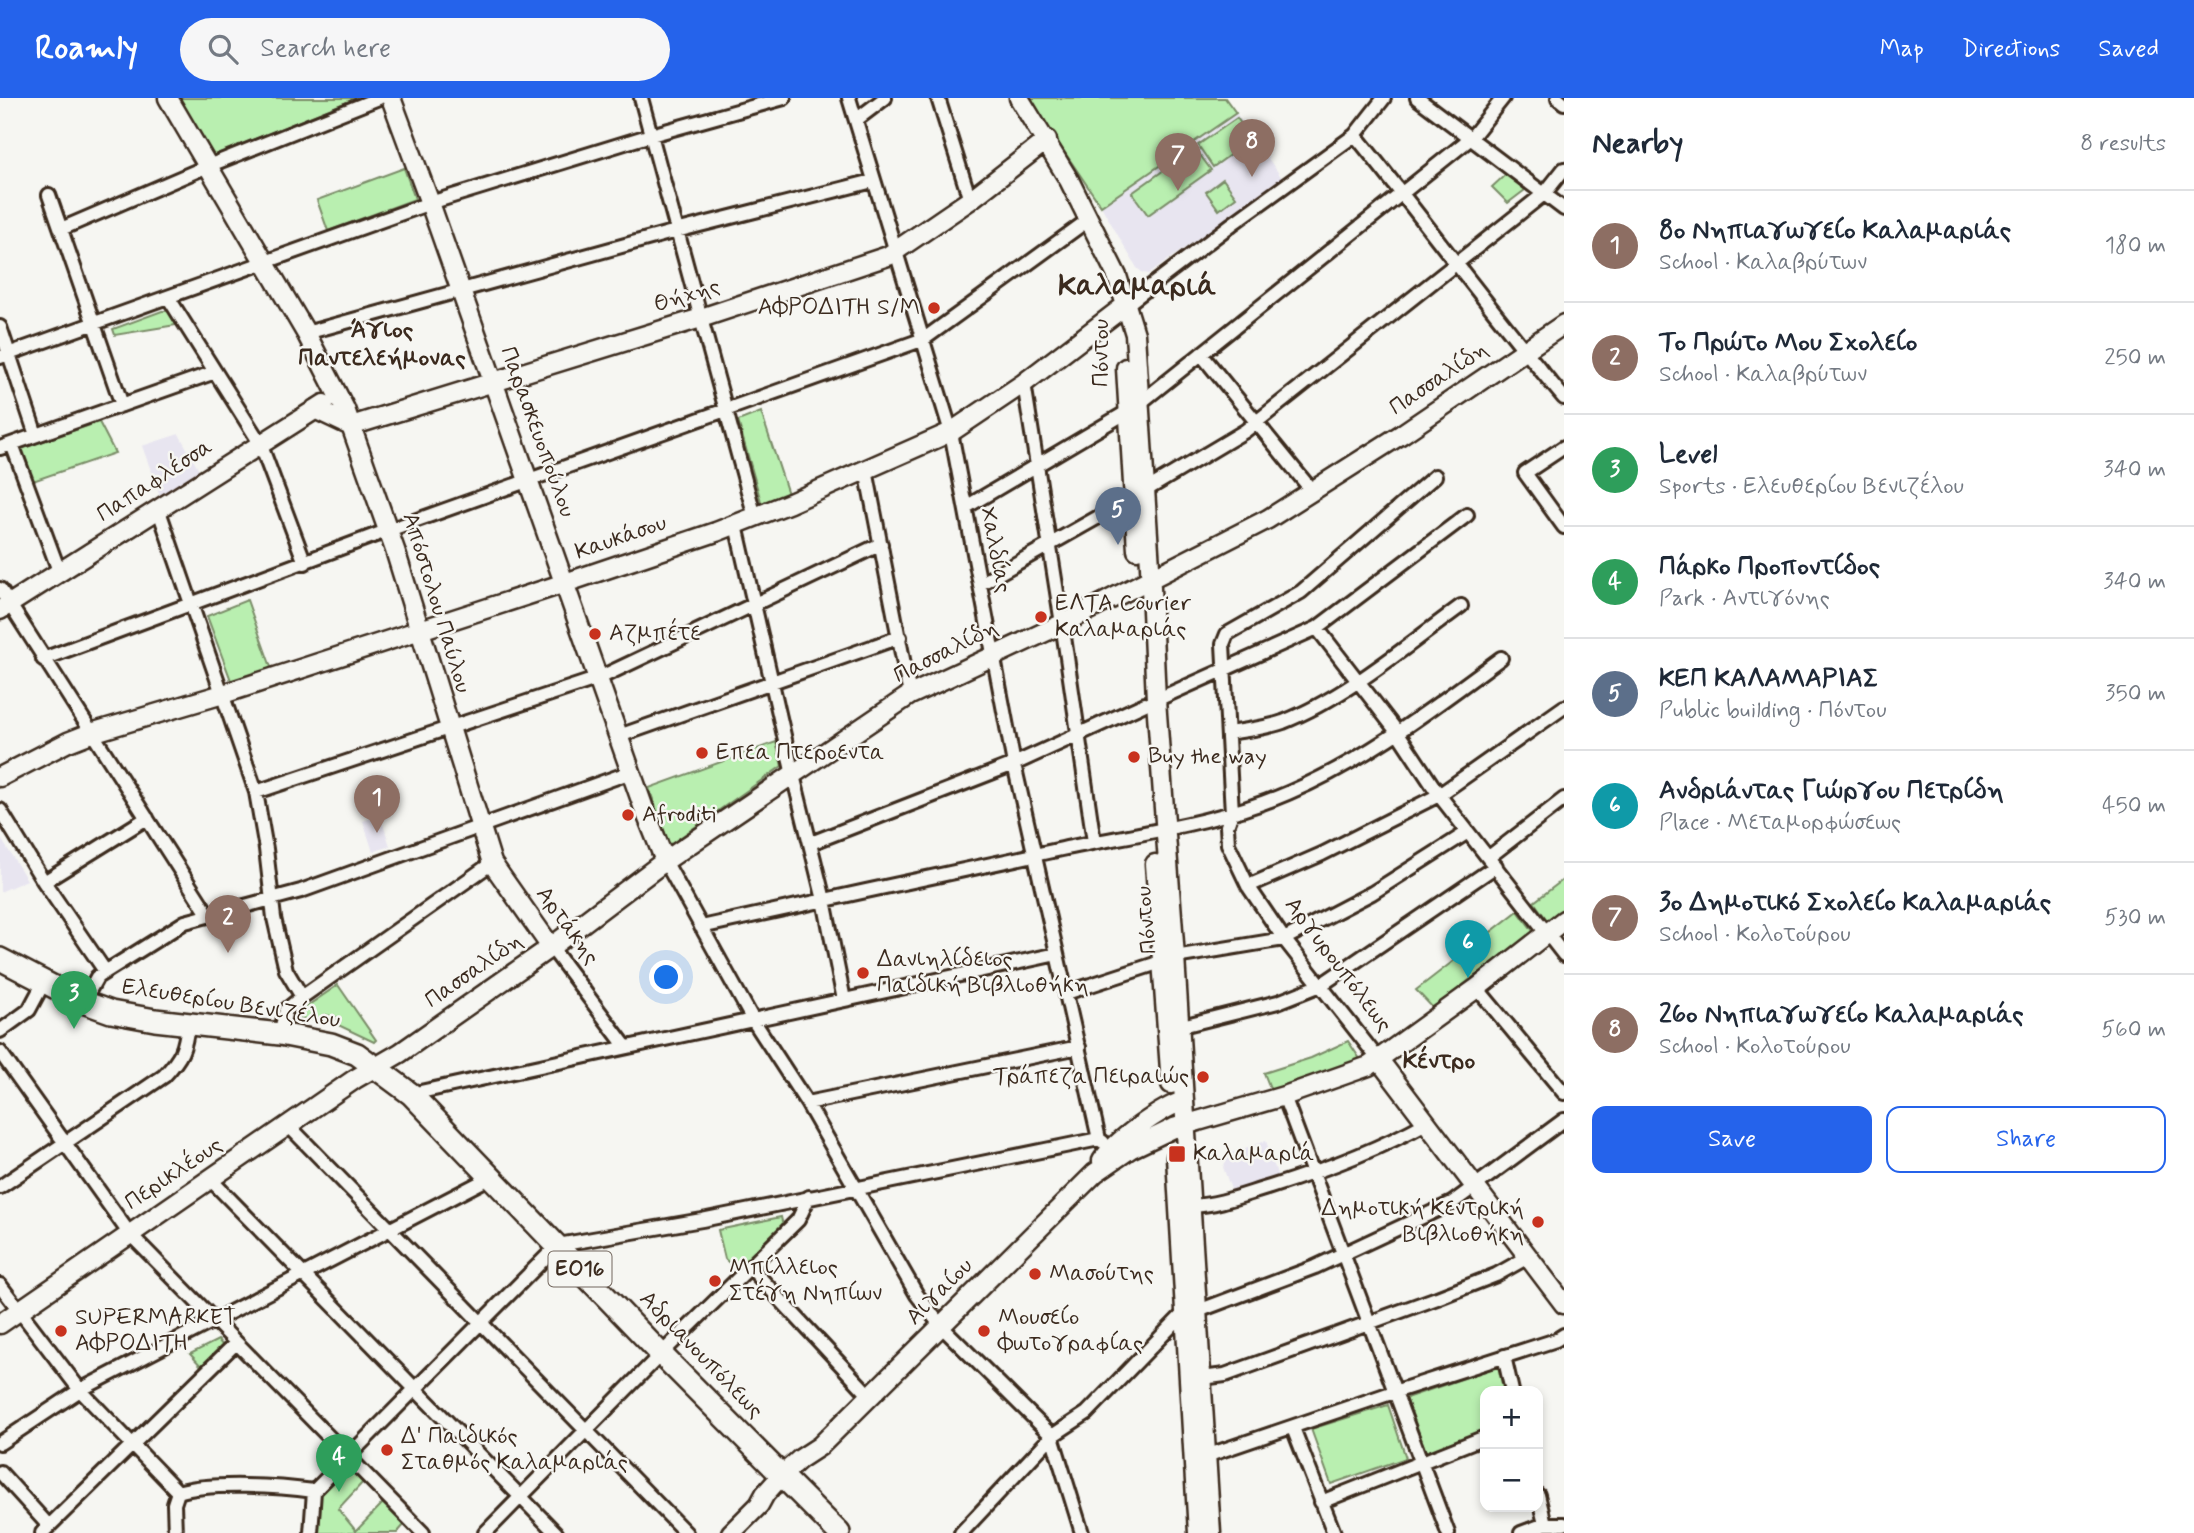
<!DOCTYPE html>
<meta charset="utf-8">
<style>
body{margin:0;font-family:Mynerve,sans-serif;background:#f6f6f7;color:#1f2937}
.controls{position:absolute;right:21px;bottom:21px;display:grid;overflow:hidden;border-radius:14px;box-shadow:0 4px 10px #0003}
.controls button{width:63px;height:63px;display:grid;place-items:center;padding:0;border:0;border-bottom:2px solid #e0e1e3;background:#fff;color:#1f2937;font:35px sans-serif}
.you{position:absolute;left:667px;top:880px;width:24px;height:24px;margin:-18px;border:5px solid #fff;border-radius:50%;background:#1a73e8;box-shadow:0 0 0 10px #1a73e833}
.badge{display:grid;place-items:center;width:46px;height:46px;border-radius:50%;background:#2563eb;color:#fff;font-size:23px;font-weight:700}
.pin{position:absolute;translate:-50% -58px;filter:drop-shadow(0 2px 4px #0008)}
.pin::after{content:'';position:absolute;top:37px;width:24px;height:21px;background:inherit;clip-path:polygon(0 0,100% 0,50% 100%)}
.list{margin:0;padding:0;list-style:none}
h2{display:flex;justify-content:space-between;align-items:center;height:91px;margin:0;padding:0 28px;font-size:30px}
h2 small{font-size:23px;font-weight:400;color:#747a83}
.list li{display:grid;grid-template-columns:46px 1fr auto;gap:21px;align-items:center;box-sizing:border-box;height:112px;padding:0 28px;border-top:2px solid #e0e1e3}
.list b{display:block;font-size:26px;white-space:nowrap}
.list p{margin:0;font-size:23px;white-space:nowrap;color:#747a83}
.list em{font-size:23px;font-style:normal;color:#747a83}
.actions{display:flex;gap:14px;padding:21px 28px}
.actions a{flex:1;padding:16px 0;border:2px solid #2563eb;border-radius:14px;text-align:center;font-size:24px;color:#2563eb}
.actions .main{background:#2563eb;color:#fff}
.icon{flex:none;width:38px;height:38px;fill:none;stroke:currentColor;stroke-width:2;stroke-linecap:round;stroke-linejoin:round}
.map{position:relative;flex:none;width:1564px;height:1435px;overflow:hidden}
header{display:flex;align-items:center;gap:42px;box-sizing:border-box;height:98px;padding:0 35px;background:#2563eb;color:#fff}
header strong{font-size:33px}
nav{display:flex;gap:38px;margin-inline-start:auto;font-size:24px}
.search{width:490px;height:63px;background:#f6f6f7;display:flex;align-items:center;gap:18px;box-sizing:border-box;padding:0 24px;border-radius:38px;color:#747a83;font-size:26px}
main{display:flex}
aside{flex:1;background:#fff}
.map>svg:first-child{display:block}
</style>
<header>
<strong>Roamly</strong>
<div class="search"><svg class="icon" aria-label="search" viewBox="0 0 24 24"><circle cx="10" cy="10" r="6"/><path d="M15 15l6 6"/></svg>Search here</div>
<nav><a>Map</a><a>Directions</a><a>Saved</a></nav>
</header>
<main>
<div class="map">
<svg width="1564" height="1435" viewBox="0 0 1564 1435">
<rect width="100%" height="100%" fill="#f6f6f2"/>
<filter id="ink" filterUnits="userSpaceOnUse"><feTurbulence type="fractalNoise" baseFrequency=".0143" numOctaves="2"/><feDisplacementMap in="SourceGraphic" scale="14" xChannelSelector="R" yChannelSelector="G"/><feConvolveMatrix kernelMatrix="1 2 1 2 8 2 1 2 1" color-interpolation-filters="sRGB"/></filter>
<g filter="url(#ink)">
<!-- built -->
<path fill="#e8e5f0" d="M1236 15 1282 80 1149 176 1143 175 1137 170 1101 108Z
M179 336 202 378 162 403 142 348Z
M380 717 390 748 373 754 363 723Z
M0 739 27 782 0 794Z
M1266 1043 1278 1079 1232 1094 1223 1069 1230 1055Z"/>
<!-- green -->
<path fill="#b9efb0" stroke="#7a8c67" stroke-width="2" d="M177 0H357L210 59Z
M1028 0H1225L1236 15 1101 108Z
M1237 20 1252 41 1213 69 1198 47Z
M1195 50 1211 72 1148 117 1132 95Z
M404 70 415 101 328 133 317 102Z
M1506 76 1525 92 1508 105 1492 89Z
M1223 81 1236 99 1219 112 1206 94Z
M162 213H168L176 227 115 237 113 231Z
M761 314 788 396 762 407 738 323Z
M99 324 115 355 30 384 20 351Z
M247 502 272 572 232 585 207 518Z
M776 644 782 668 671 746 668 744 649 690Z
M1564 781V816L1550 826 1534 804Z
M1518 813 1536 837 1472 880 1433 910 1416 892Z
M338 887 376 942 374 944 336 926 337 919 324 917 323 923 297 920V915Z
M1348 943 1362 964 1272 995 1264 975 1311 960Z
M781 1119 784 1132 740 1175 725 1161 718 1132Z
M218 1242 224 1249 203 1270 190 1256Z
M1499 1268 1506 1293H1485V1335L1427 1357 1406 1300Z
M1388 1307 1406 1360 1331 1386 1311 1331Z
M348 1367 364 1383 338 1411 356 1433 383 1405 405 1426 397 1435H318L319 1416 316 1399Z"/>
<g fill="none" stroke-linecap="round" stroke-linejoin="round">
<!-- street casing -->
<g stroke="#3b2a1e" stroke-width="18">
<path id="street" d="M641 0 755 419
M849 0 951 334 1014 666 1099 1041
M938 0 970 102
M1417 0 1564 111
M1558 0 1564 5
M856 22 885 0
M1355 37C1426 124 1492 215 1564 300
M49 97 122 307
M61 131 208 68 379 0
M168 199 260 345 305 465
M1126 207 1232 126 1355 37 1384 0
M0 229 36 337
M306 235 676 133 873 83
M1201 256 1313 394
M0 259 430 105 651 37 784 0
M1024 285 1063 532 1094 744
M1140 305 1471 40 1503 0
M12 346 59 473
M1564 349 1525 375 1564 429
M0 350 215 274
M866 372 910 597
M1146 392 1245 333 1545 95 1564 71
M966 409 1127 314
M158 410 256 694 266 751 274 820 286 872 302 899
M736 427 793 677 824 802 844 902
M980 486 1134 399
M0 491 208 816
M1317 530 1398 635 1439 697 1564 857
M43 561 389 432 924 241 1088 122
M1156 602 1317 530 1467 417
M1229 635C1247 632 1266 630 1283 624 1347 599 1406 548 1461 508
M619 638 900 539
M256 694 599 580 881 446
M0 712 44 784 105 873
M811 745 1014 666 1145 606
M1489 759 1564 701
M665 763 753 922 807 1005 917 1197 941 1228 1052 1338 1082 1435
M44 784 147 720
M1248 788 1322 756 1439 697 1564 609
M701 829C821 803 942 776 1062 751 1138 735 1216 726 1288 695 1366 662 1433 610 1501 560
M551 849 626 949
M1175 859 1284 841 1372 795 1468 734
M1477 890 1564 995
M1066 895 1161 864
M83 904 97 879 185 824 301 793 631 674
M1178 929 1278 904 1321 887 1496 768
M0 933 29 912 44 884
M280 936 286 912 302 899 492 765
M0 954 129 1135 423 1435
M1379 962 1284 841 1248 788 1228 746 1227 728 1232 715 1223 546 1227 536 1301 494 1435 378
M411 996 1057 856
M1284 998 1448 1435
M807 1005 1079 949
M288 1027 686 1435
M211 1082 556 1435
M0 1089 164 978C182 959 185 951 188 926
M1191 1108C1219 1107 1243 1097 1270 1089 1324 1072 1376 1053 1426 1025
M750 1169 870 1298
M0 1187 80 1292 178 1394
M1198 1213 1315 1169 1452 1105 1564 1022
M1504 1258 1512 1293
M1202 1280 1225 1277 1437 1200 1496 1177 1528 1159
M1293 1330 1334 1435
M0 1345 80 1292 493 1078
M1200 1360 1394 1294 1556 1242 1564 1237
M0 1374 49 1428
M314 1393 558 1147 702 1122 1099 1041 1103 1044
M178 1394C209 1384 280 1388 314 1393
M1538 1397 1545 1426
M1321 1404 1485 1339
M42 1435 236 1245
M175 1435 174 1406 178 1394
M311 1435 314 1393
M485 1435 661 1256 798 1122 809 1099
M961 1435 1052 1338 1087 1315 1185 1214
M1521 1435 1545 1426H1564"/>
</g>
<!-- secondary casing -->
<g stroke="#3b2a1e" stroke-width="23">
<path id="secondary" d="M168 0 306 235 345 311 395 452 492 765 551 849
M391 0 430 105 643 708 665 763
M1019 0 1069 82 1117 178 1135 236 1150 468 1156 602 1175 859 1211 1435
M1126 270 1137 452
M315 311 351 328 701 220 888 158 970 102 1047 42
M0 512 324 306
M0 679 68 644 91 635 223 596 565 485 716 434 790 405 951 334 1024 285 1126 207
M1155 766 1171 986
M1379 962 1564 1206
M1176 1059 1198 1435
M1102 1063C1114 1044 1162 1009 1184 1003
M0 1226 355 981 400 955 551 849 665 763 910 597 1062 526 1268 421 1402 336 1564 226
M731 1435 759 1407 765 1396 782 1377 800 1361 820 1348 1095 1075 1130 1051 1174 1030 1284 998 1369 968 1477 890 1564 822"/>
</g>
<!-- primary casing -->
<g stroke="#3b2a1e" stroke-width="26">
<path id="primary" d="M0 861 83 904 111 914 155 922 280 936 331 946 357 956 411 996 661 1256 839 1435"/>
</g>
<!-- street -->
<use href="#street" stroke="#f6f6f2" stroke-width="12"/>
<!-- secondary -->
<use href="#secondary" stroke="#f6f6f2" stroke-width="18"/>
<!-- primary -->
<use href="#primary" stroke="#f6f6f2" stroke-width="21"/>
</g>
</g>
<!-- markers -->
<g fill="#c8321e" stroke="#f6f6f2" stroke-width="2.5">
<circle cx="934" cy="210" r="7"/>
<circle cx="1041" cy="519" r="7"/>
<circle cx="595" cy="536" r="7"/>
<circle cx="702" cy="655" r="7"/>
<circle cx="1134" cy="659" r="7"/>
<circle cx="628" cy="717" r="7"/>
<circle cx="863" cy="875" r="7"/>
<circle cx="1203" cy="979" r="7"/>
<rect x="1168" y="1047" width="18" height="18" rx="3.5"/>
<circle cx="1538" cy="1124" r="7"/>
<circle cx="1035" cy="1176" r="7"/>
<circle cx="715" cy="1183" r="7"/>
<circle cx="61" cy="1233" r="7"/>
<circle cx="984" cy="1233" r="7"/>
<circle cx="387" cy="1352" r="7"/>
</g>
<g text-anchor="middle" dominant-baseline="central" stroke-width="5" stroke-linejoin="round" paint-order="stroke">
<!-- shield labels -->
<rect fill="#f6f6f2" stroke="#73675e" stroke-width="2" x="548.5" y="1153.5" width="63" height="35" rx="5"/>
<g font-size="21" font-weight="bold" fill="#3b2a1e">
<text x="580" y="1171">ΕΟ16</text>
</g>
<!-- street labels -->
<g font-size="23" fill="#3b2a1e" stroke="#f6f6f2">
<text transform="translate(687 198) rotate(-17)">Θήχης</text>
<text transform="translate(1102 255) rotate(-90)">Πόντου</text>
<text transform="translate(1439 281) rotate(-34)">Πασσαλίδη</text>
<text transform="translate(537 334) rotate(70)">Παρασκευοπούλου</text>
<text transform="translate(155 383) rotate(-33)">Παπαφλέσσα</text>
<text transform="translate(621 440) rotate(-19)">Καυκάσου</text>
<text transform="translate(995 452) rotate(79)">Χαλδίας</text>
<text transform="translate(436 505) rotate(73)">Απόστολου Παύλου</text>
<text transform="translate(946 554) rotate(-27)">Πασσαλίδη</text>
<text transform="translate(1147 822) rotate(-95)">Πόντου</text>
<text transform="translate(567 828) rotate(54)">Αρτάκης</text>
<text transform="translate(1338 867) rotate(53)">Αργυρουπόλεως</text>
<text transform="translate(474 873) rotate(-35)">Πασσαλίδη</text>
<text transform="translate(231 906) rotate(9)">Ελευθερίου Βενιζέλου</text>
<text transform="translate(174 1076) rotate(-34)">Περικλέους</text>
<text transform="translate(940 1194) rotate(-45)">Αιγαίου</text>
<text transform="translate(701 1257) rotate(46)">Αδριανουπόλεως</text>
</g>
<!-- poi labels -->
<g font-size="23" fill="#3b2a1e" stroke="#f6f6f2" text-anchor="start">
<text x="920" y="210" text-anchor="end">ΑΦΡΟΔΙΤΗ S/M</text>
<text x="1055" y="506">ΕΛΤΑ Courier<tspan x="1055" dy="26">Καλαμαριάς</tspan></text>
<text x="609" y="536">Αζμπέτε</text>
<text x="716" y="655">Επεα Πτεροεντα</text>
<text x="1148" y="659">Buy the way</text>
<text x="642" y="717">Afroditi</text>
<text x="877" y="862">Δανιηλίδειος<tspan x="877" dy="26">Παιδική Βιβλιοθήκη</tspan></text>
<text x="1189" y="979" text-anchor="end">Τράπεζα Πειραιώς</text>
<text x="1193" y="1056">Καλαμαριά</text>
<text x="1524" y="1111" text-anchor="end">Δημοτική Κεντρική<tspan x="1524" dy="26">Βιβλιοθήκη</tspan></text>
<text x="729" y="1170">Μπίλλειος<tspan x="729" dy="26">Στέγη Νηπίων</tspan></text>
<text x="1049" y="1176">Μασούτης</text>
<text x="75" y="1220">SUPERMARKET<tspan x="75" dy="26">ΑΦΡΟΔΙΤΗ</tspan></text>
<text x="998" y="1220">Μουσείο<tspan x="998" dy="26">Φωτογραφίας</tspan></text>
<text x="401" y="1339">Δ' Παιδικός<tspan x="401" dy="26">Σταθμός Καλαμαριάς</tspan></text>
</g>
<!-- neighbourhood labels -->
<g font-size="24" font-weight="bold" fill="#3b2a1e" stroke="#f6f6f2">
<text x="382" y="232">Άγιος<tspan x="382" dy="28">Παντελεήμονας</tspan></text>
<text x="1439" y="963">Κέντρο</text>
</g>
<!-- district labels -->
<g font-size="30" font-weight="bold" fill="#3b2a1e" stroke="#f6f6f2">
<text x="1137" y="188">Καλαμαριά</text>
</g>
</g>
</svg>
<div class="controls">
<button>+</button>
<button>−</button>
</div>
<div class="you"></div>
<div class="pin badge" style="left:377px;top:735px;background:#8d6e63">1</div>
<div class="pin badge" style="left:228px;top:855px;background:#8d6e63">2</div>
<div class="pin badge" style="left:74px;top:931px;background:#2e9e5b">3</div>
<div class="pin badge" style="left:339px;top:1394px;background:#2e9e5b">4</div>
<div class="pin badge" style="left:1118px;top:447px;background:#5c6f8a">5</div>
<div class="pin badge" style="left:1468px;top:880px;background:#0f9aa8">6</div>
<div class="pin badge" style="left:1178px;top:93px;background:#8d6e63">7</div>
<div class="pin badge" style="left:1252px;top:79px;background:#8d6e63">8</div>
</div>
<aside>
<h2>Nearby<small>8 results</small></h2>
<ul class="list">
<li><span class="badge" style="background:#8d6e63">1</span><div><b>8ο Νηπιαγωγείο Καλαμαριάς</b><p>School · Καλαβρύτων</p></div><em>180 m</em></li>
<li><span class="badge" style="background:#8d6e63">2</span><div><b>Το Πρώτο Μου Σχολείο</b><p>School · Καλαβρύτων</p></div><em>250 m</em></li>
<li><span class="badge" style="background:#2e9e5b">3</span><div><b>Level</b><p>Sports · Ελευθερίου Βενιζέλου</p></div><em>340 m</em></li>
<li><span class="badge" style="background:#2e9e5b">4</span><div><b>Πάρκο Προποντίδος</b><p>Park · Αντιγόνης</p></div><em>340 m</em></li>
<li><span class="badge" style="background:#5c6f8a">5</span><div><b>ΚΕΠ ΚΑΛΑΜΑΡΙΑΣ</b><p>Public building · Πόντου</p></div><em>350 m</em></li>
<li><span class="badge" style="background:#0f9aa8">6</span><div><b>Ανδριάντας Γιώργου Πετρίδη</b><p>Place · Μεταμορφώσεως</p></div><em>450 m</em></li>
<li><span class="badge" style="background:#8d6e63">7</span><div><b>3ο Δημοτικό Σχολείο Καλαμαριάς</b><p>School · Κολοτούρου</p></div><em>530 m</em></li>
<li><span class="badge" style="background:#8d6e63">8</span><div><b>26ο Νηπιαγωγείο Καλαμαριάς</b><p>School · Κολοτούρου</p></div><em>560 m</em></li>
</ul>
<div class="actions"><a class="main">Save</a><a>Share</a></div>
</aside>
</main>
